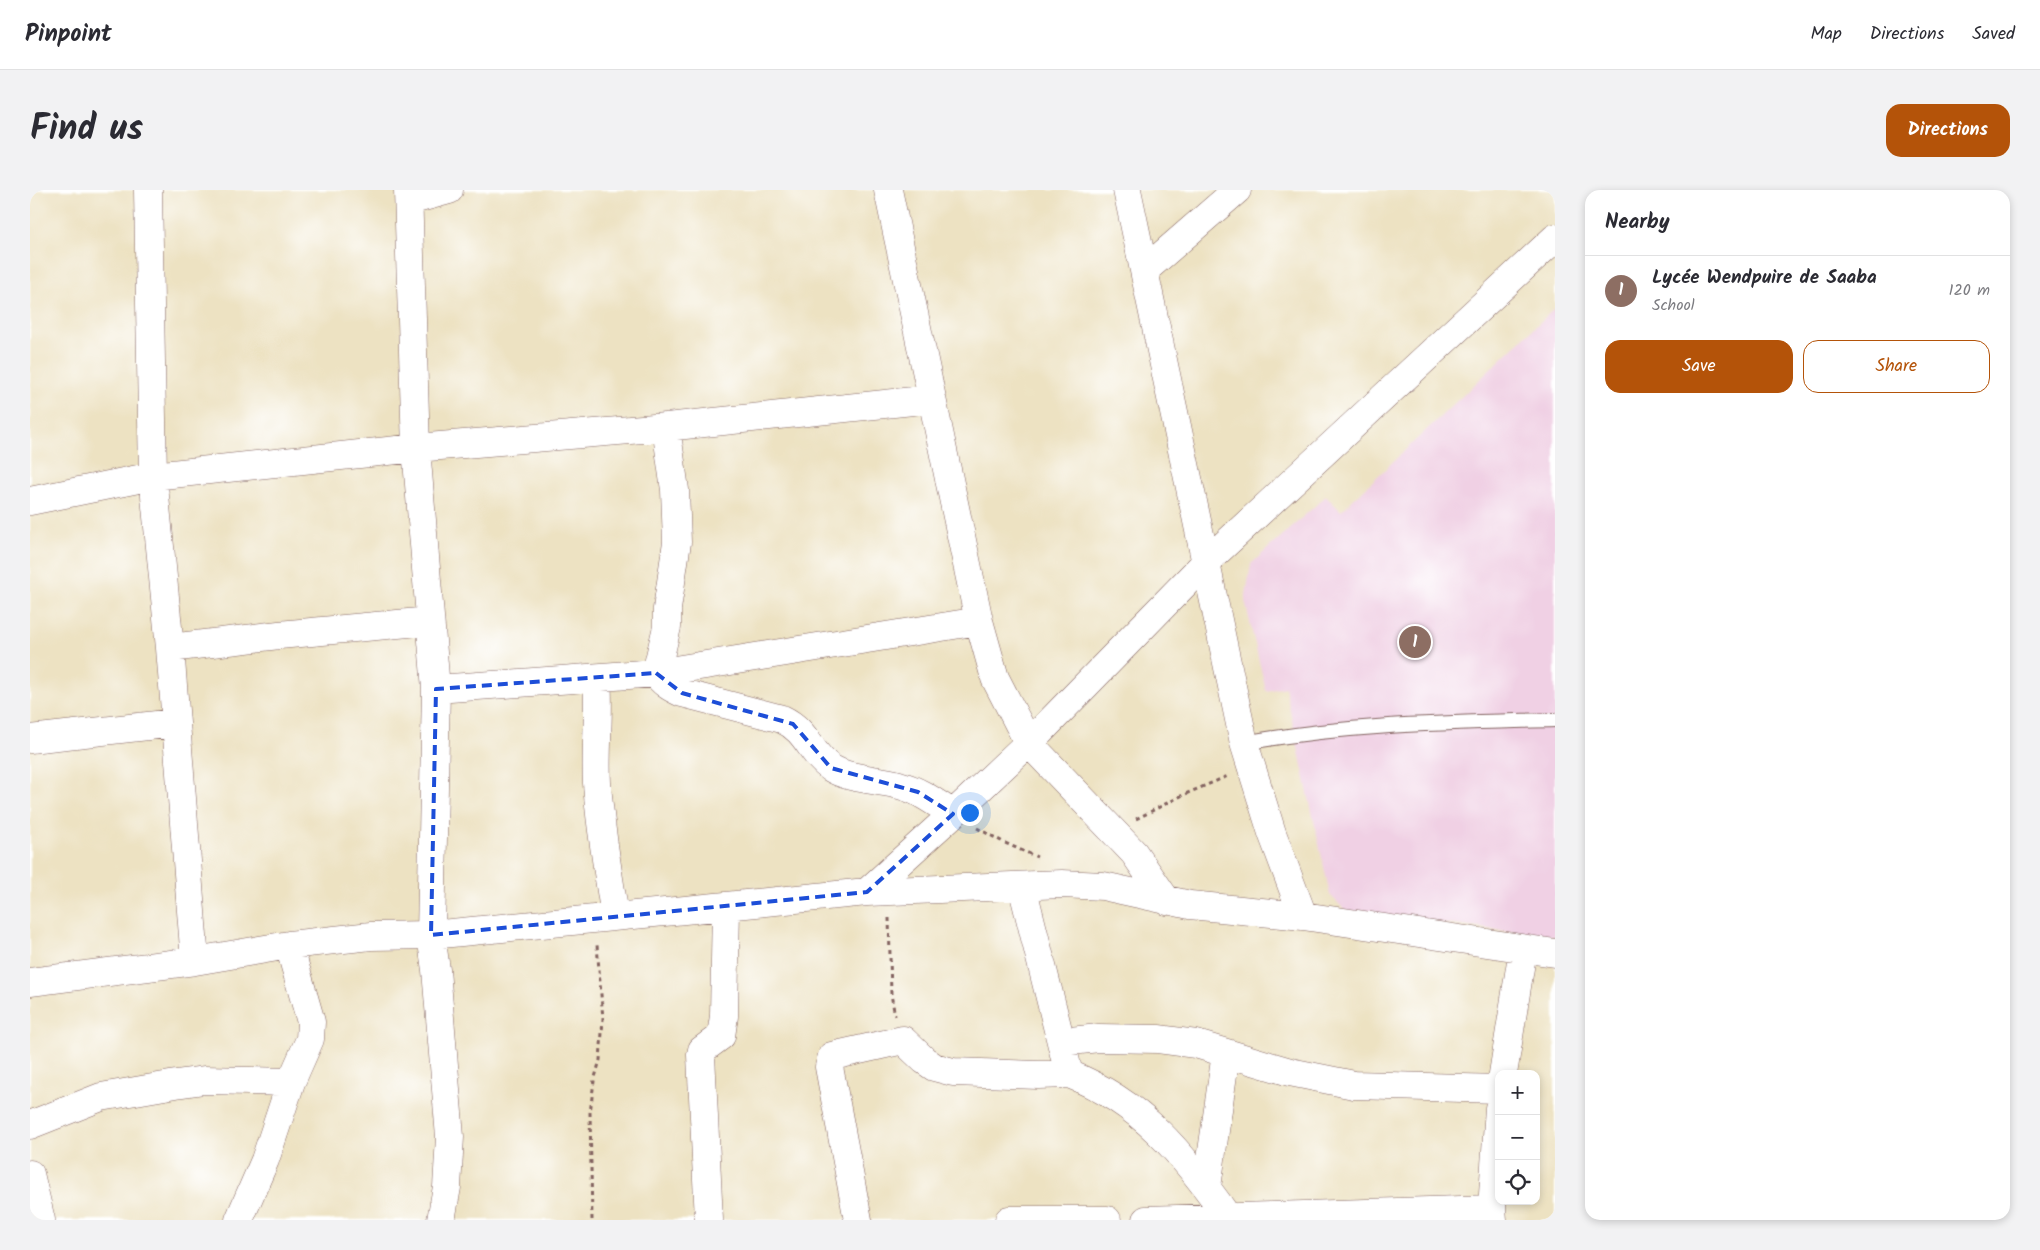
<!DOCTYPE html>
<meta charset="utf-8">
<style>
body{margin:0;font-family:Kalam,sans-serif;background:#f2f2f3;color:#2b2b33}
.controls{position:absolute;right:15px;bottom:15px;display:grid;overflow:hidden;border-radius:10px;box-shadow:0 2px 8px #0003}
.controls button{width:45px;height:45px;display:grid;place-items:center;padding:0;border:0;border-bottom:1px solid #e1e1e2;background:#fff;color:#2b2b33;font:25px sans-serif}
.you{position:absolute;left:939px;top:622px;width:18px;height:18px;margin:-12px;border:4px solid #fff;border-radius:50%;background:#1a73e8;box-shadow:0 0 0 8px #1a73e833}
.badge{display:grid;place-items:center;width:32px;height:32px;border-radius:50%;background:#b45309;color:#fff;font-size:16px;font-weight:700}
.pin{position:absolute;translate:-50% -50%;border:2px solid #fff;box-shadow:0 1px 5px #0006}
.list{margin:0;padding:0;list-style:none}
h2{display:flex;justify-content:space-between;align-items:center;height:65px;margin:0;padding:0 20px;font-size:21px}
h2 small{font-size:16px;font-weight:400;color:#7c7c81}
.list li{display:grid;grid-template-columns:32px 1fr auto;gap:15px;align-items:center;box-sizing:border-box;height:70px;padding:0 20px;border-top:1px solid #e1e1e2}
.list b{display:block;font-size:19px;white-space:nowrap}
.list p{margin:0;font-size:16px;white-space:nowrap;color:#7c7c81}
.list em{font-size:16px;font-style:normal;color:#7c7c81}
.actions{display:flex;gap:10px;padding:15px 20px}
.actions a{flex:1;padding:11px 0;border:1px solid #b45309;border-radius:15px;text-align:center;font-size:18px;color:#b45309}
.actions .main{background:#b45309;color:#fff}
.icon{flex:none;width:28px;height:28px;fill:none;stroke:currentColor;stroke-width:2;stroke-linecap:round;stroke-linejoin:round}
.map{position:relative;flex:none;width:1525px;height:1030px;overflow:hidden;border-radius:15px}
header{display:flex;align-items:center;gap:30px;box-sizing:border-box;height:70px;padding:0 25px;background:#fff;border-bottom:1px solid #e1e1e2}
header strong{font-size:24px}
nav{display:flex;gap:28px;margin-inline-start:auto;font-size:18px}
.intro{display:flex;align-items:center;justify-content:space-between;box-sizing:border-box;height:120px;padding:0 30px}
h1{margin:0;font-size:35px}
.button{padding:12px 22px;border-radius:15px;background:#b45309;color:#fff;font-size:18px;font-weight:700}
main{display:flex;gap:30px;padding:0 30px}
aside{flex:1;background:#fff;border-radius:15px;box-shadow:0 2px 8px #0003}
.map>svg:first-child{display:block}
</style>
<header>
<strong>Pinpoint</strong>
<nav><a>Map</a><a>Directions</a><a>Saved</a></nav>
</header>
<div class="intro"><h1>Find us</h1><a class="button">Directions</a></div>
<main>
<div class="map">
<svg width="1525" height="1030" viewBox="0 0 1525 1030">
<rect width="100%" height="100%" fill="#fff"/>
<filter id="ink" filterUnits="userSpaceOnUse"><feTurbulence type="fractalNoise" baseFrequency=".02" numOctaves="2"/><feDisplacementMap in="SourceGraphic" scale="10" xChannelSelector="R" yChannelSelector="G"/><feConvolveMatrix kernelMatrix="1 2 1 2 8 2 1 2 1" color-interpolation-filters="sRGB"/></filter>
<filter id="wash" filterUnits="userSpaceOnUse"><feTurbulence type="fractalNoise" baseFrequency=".0096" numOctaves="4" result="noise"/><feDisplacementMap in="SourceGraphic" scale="20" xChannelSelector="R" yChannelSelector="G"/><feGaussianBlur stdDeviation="1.12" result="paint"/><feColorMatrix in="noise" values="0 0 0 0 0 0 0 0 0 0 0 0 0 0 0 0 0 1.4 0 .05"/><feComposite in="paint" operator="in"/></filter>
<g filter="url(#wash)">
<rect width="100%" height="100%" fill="#ede2c2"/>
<!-- built -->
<path fill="#f0d0e4" d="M1525 118V747L1317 722 1300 705 1255 497 1236 501 1215 411 1221 374 1296 306 1311 321Z"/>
</g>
<g filter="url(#ink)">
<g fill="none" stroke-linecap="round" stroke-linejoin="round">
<!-- lane casing -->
<g stroke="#836360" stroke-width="16">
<path id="lane" d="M1214 553C1316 534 1421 533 1525 530"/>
</g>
<!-- street casing -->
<g stroke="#836360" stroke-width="29">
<path id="street" d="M118 0 123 286 140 458 165 771
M378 0 386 258 406 499 401 745 406 780 420 947 417 997 411 1030
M858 0 949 431 965 488 998 552 1104 663 1137 711
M1097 0 1214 553 1242 643 1273 726
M379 11 419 0
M1115 80 1207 0
M636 237 645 300 647 352 637 419V437L626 483C632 493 641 498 652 503L752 529C778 541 780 564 801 578 820 590 848 589 869 595 889 600 906 613 923 624
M0 311 123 286 386 258 636 237 902 209
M140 458 249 445 400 431
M567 488C570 523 565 558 567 593 570 638 578 682 585 726
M406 499 626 483 949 431
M0 549 145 533
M992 696 1039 884C1111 912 1154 965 1197 1026
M837 702 923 624 1010 542 1175 373 1525 48
M0 792 165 771 259 755 341 746 401 745 837 702 1032 694 1073 696 1160 715 1273 726 1525 763
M1031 852 1069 848 1128 849 1166 854 1260 882 1324 895 1469 899
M1473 884 1493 759
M0 935 71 907 146 894 174 890 261 892
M0 984 11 1030
M1177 997 1196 863
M209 1030 235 970 261 892 280 849 281 832 259 755
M679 1030 671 865 672 860 691 846 694 826 696 716
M828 1030 799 877 802 866 873 850 894 870 904 877 923 882 1008 885 1039 884
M979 1030H1077
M1116 1030 1462 1019
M1463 1030 1462 1019 1469 918"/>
</g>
<!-- path -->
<path stroke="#836360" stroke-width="3" stroke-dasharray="4 4" stroke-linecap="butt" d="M1106 629 1153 605 1198 586
M947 638 975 653 1007 667
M859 728 861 804 865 826
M562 1030 560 923 564 891 570 870 573 829 567 755"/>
<!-- lane -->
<use href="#lane" stroke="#fff" stroke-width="14"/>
<!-- street -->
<use href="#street" stroke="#fff" stroke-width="28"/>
</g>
</g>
<!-- marked area -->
<path fill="none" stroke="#1d4ed8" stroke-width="4" stroke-dasharray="10 6" stroke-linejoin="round" d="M626 483 652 503 763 534 801 578 888 602 923 624 837 702 401 745 406 499Z"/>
</svg>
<div class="controls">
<button>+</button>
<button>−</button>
<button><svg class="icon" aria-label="locate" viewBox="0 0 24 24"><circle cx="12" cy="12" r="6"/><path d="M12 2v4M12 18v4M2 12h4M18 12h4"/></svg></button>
</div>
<div class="you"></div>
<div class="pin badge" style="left:1385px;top:452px;background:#8d6e63">1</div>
</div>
<aside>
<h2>Nearby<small></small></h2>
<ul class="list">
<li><span class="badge" style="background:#8d6e63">1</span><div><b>Lycée Wendpuire de Saaba</b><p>School</p></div><em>120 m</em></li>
</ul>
<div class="actions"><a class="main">Save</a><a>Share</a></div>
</aside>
</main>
